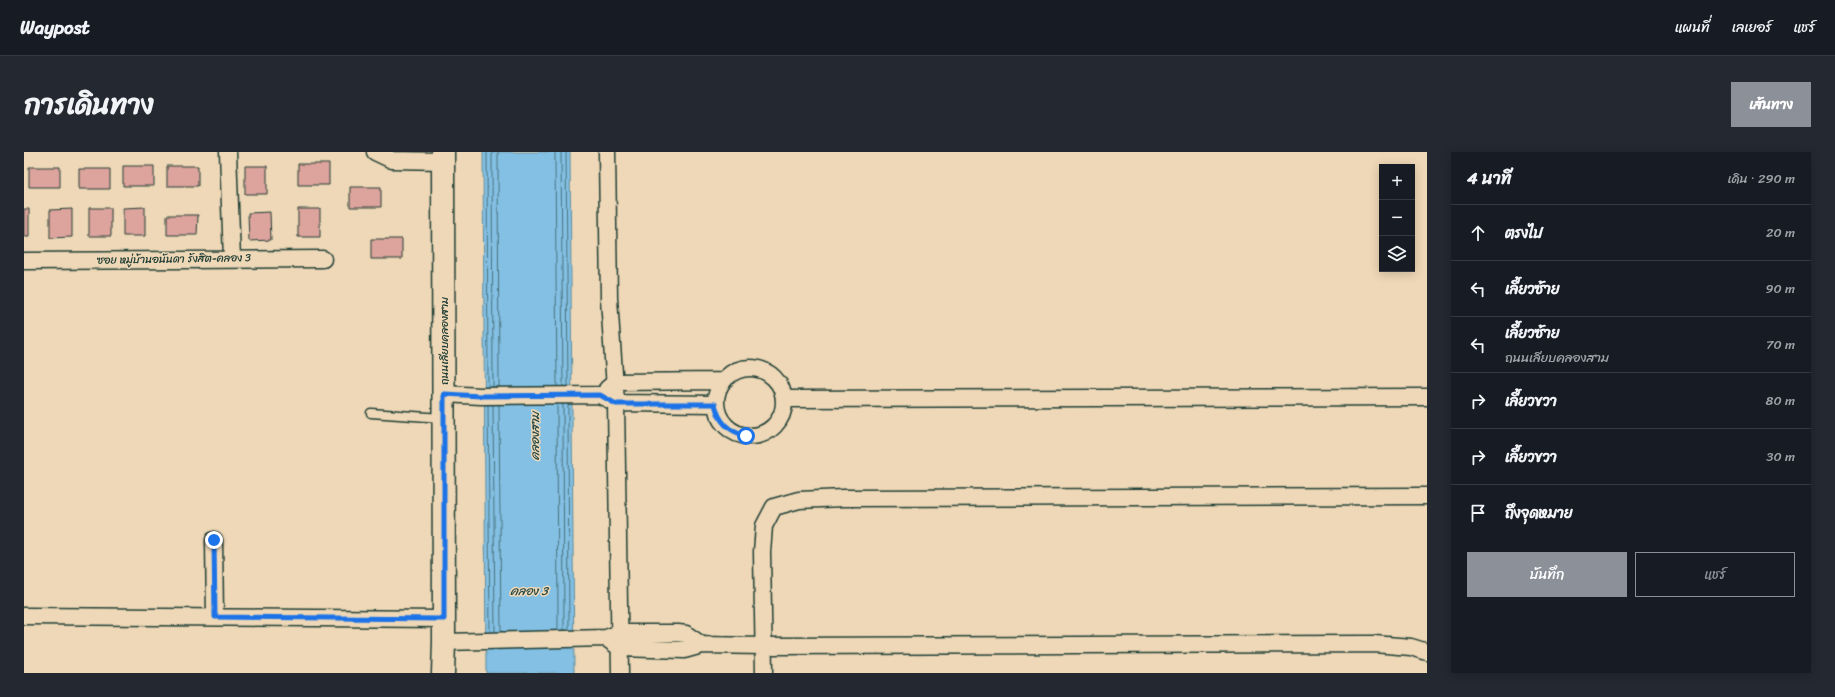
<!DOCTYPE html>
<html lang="th">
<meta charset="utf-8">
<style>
body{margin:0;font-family:Sriracha,"Playpen Sans Thai",sans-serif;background:#242831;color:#f1f3f6}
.controls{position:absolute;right:12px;top:12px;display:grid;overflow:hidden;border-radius:0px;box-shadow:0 2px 10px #0003}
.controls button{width:36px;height:36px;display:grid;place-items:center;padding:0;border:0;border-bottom:1px solid #363941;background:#171b24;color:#f1f3f6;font:20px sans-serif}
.stop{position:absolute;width:12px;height:12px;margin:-9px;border:3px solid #1a73e8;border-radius:50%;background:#fff}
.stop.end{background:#1a73e8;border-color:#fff;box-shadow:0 1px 4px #0008}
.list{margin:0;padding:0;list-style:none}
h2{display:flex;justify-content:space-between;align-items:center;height:52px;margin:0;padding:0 16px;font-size:17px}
h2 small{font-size:13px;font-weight:400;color:#9ea1a6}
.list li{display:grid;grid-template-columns:26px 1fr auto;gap:12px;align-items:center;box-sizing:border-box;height:56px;padding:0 16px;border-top:1px solid #363941}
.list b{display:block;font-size:15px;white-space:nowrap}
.list p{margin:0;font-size:13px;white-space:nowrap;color:#9ea1a6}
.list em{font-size:13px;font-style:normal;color:#9ea1a6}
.actions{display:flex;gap:8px;padding:12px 16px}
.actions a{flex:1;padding:9px 0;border:1px solid #8c9099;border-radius:0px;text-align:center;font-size:14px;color:#8c9099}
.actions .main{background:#8c9099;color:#fff}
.icon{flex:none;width:22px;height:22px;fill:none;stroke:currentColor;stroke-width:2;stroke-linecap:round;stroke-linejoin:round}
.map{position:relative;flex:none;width:1403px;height:521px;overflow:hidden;border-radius:0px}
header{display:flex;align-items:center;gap:24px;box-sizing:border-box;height:56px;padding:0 20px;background:#171b24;border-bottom:1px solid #363941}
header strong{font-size:19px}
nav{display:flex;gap:22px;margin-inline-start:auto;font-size:14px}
.intro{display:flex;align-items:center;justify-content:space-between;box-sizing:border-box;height:96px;padding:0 24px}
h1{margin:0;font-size:28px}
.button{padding:10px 18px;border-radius:0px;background:#8c9099;color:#fff;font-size:14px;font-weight:700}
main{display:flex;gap:24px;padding:0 24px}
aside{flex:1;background:#171b24;border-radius:0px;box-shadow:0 2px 10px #0003}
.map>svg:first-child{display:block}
</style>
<header>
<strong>Waypost</strong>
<nav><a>แผนที่</a><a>เลเยอร์</a><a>แชร์</a></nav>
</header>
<div class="intro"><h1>การเดินทาง</h1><a class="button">เส้นทาง</a></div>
<main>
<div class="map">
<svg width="1403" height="521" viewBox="0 0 1403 521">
<rect width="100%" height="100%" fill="#efd8b7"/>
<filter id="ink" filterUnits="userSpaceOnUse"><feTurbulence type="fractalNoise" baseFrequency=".025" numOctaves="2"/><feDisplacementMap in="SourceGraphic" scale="8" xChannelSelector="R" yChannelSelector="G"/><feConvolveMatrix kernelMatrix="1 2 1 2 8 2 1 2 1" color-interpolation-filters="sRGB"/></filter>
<g filter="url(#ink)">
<!-- water -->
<path fill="#84c0e4" stroke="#5c8c9e" d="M459 0H546L550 521H462Z"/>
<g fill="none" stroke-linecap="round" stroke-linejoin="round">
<!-- shore -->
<path stroke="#47717a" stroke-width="1" d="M463 0 464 235
M468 0 469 235
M474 0 475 235
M531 0 533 234
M537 0 539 234
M542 0 544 234
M533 252 534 478
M539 252 540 478
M544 252 545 478
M464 253 466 480
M469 253 471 480
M475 253 477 480"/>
</g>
<!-- building -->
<path fill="#dda39d" stroke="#1f3d34" d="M274 12H305V33H274Z
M99 14H130V34H99Z
M143 14H174V34H143Z
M221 14H243V42H221Z
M5 15H36V35H5Z
M55 17H86V37H55Z
M326 35H357V55H326Z
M121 55V84H99V56Z
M65 56H87V84H65Z
M0 57H5V85H0Z
M48 57V85L26 86V58Z
M274 57H296V85H274Z
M246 60 247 88 225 89 224 61Z
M143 63H174L173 83H143Z
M347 87H378V107H347Z"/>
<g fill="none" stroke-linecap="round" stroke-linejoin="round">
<!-- service casing -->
<g stroke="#1f3d34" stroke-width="11">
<path id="service" d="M347 261 418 266"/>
</g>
<!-- minor casing -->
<g stroke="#1f3d34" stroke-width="19">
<path id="minor" d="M204 0 208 107
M351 0 368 8 419 9
M583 0 585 147 592 251 596 521
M0 109 299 107
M692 250a34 34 0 1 1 68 0a34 34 0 1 1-68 0Z
M583 237 591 230 699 229
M420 242 457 244 575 243 592 251 691 252
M760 247 1403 245
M190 388 191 465
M0 464 420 467
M582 486 596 496 660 498 678 493 740 494 1350 492 1387 495 1403 500
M420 490 582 486 595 481H654L662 482 678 493
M740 521 738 400 740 374 750 355 775 348 819 346 1403 344"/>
</g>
<!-- secondary casing -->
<g stroke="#1f3d34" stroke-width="25">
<path id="secondary" d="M419 521 420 490 419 0"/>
</g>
<!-- service -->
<use href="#service" stroke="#efd8b7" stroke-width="8"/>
<!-- minor -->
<use href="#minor" stroke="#efd8b7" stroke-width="16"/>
<!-- secondary -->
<use href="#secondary" stroke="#efd8b7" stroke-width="22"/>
</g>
</g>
<g fill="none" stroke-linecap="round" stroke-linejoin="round" filter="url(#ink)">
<!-- route -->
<path stroke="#1a73e8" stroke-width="5" d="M190 388 191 465 420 467V242L457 244 576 243 592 252H691C695 270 704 279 722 284"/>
</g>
<g text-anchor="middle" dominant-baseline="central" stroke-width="3" stroke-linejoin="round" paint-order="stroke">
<!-- street labels -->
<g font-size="11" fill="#1f3d34" stroke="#efd8b7">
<text transform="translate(150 107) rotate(-1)">ซอย หมู่บ้านอนันดา รังสิต-คลอง 3</text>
<text transform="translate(420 189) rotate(-90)">ถนนเลียบคลองสาม</text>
</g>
<!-- water labels -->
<g font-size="12" font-style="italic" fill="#294a46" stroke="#efd8b7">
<text transform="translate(511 284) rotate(-90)">คลองสาม</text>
<text x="505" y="439">คลอง 3</text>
</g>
</g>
</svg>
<div class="controls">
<button>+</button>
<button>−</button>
<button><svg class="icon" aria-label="layers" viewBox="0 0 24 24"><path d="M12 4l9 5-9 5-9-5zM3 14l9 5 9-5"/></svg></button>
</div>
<div class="stop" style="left:722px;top:284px"></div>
<div class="stop end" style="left:190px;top:388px"></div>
</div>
<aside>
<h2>4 นาที<small>เดิน · 290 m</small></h2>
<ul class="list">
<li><svg class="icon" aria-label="ahead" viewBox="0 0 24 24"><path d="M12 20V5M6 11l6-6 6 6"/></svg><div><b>ตรงไป</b></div><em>20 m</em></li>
<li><svg class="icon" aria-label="left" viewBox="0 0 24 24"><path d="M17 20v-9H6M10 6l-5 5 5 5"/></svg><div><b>เลี้ยวซ้าย</b></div><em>90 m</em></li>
<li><svg class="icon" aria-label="left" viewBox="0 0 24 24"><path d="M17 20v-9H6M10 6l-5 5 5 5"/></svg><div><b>เลี้ยวซ้าย</b><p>ถนนเลียบคลองสาม</p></div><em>70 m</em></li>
<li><svg class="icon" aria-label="right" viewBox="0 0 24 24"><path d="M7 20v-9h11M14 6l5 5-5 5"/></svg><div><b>เลี้ยวขวา</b></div><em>80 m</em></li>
<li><svg class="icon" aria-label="right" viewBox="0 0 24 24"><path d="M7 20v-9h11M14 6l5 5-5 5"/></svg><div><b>เลี้ยวขวา</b></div><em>30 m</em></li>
<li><svg class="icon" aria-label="arrive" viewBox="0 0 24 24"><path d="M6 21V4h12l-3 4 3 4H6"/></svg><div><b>ถึงจุดหมาย</b></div></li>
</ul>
<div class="actions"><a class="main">บันทึก</a><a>แชร์</a></div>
</aside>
</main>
